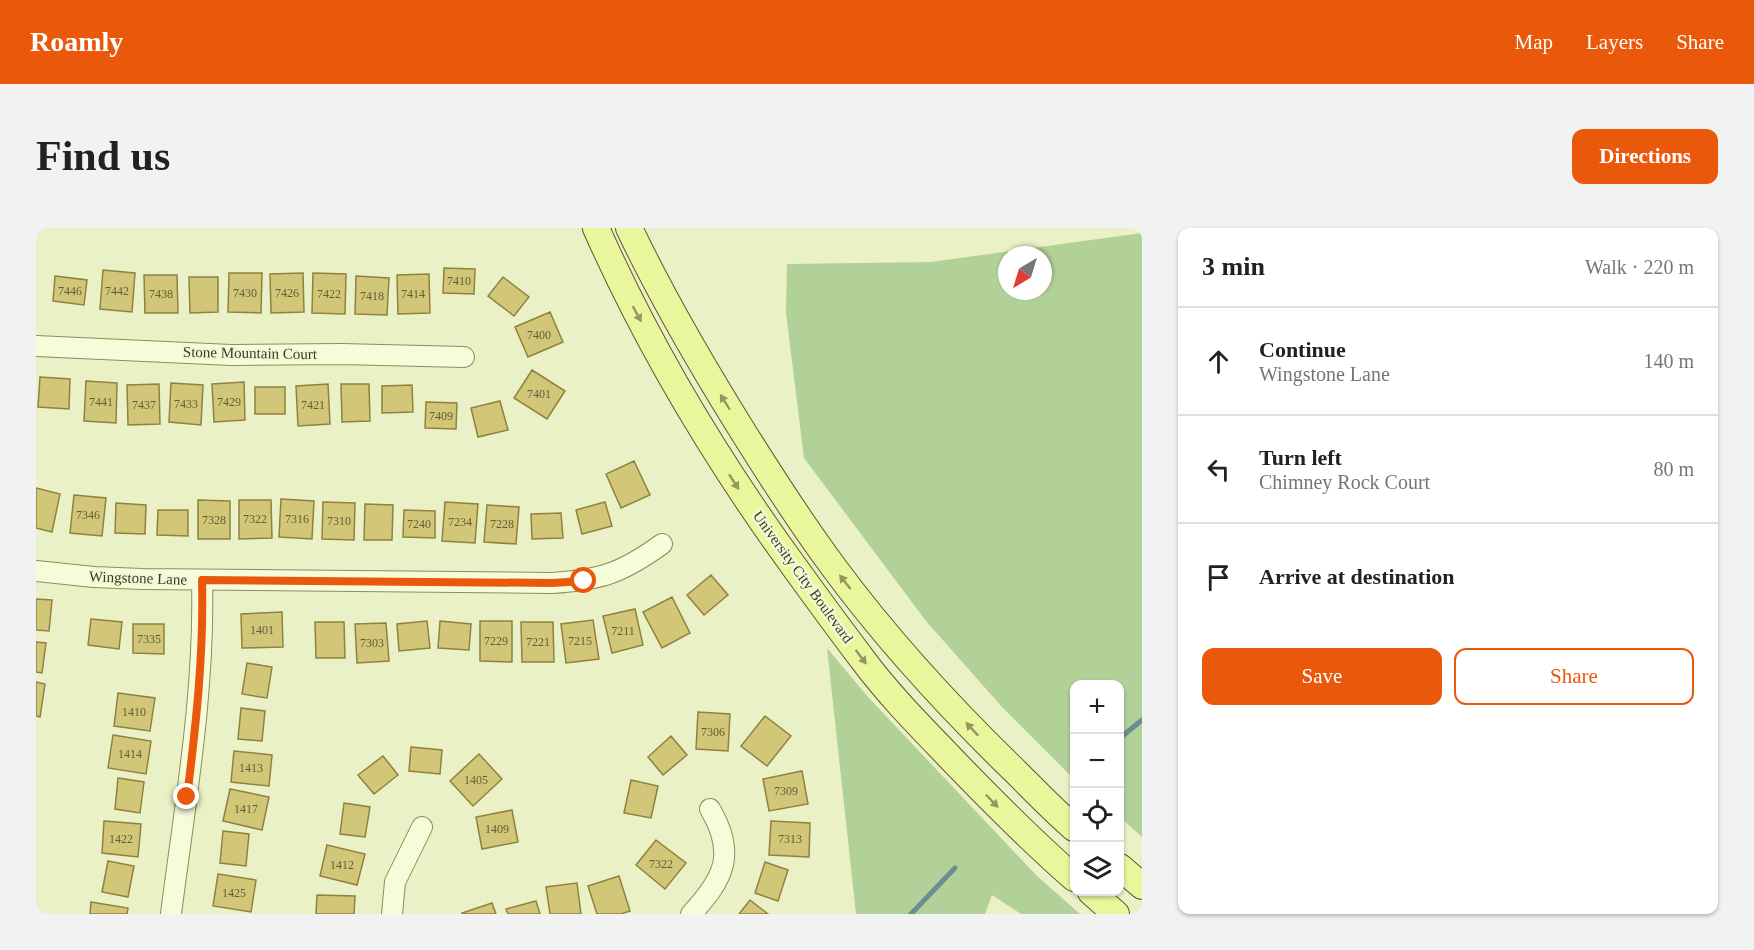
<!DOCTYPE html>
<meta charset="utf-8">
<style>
body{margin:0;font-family:"Times New Roman",serif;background:#f2f2f2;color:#222}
.controls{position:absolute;right:18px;bottom:18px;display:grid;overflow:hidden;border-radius:12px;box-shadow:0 2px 4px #0004}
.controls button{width:54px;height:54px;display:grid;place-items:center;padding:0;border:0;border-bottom:2px solid #e0e0e0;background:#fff;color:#222;font:30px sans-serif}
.compass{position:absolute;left:962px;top:18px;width:54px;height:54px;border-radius:50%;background:#fff;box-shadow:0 2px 4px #0004;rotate:218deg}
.stop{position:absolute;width:18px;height:18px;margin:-14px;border:4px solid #ea580c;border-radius:50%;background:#fff}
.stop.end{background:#ea580c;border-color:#fff;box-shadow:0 2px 6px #0008}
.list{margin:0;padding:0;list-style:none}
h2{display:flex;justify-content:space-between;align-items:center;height:78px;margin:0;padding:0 24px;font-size:26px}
h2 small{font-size:20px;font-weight:400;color:#767676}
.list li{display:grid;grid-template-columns:39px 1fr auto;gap:18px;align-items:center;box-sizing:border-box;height:108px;padding:0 24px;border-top:2px solid #e0e0e0}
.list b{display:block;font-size:22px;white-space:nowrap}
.list p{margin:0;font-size:20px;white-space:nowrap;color:#767676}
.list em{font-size:20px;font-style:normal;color:#767676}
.actions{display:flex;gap:12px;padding:18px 24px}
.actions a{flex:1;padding:14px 0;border:2px solid #ea580c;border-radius:12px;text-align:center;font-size:21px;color:#ea580c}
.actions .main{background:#ea580c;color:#fff}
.icon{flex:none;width:33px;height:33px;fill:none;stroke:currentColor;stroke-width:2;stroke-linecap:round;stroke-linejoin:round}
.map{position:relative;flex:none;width:1106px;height:686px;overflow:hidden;border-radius:12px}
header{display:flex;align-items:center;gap:36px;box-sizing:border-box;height:84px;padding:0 30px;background:#ea580c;color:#fff}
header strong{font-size:28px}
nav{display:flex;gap:33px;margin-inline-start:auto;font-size:21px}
.intro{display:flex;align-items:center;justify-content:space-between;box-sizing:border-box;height:144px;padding:0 36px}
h1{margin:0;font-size:42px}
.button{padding:15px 27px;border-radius:12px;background:#ea580c;color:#fff;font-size:21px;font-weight:700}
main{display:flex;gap:36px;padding:0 36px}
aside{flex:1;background:#fff;border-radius:12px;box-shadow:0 2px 4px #0004}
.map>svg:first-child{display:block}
</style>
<header>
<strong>Roamly</strong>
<nav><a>Map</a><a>Layers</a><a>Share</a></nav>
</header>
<div class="intro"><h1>Find us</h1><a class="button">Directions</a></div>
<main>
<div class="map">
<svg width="1106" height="686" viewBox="0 0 1106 686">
<rect width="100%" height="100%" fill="#ebf1c6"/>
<!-- green -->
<path fill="#b1d199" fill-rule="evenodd" d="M1106 5V609L1084 589V457H1038V551L966 479 890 393 768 230 750 85 751 36 895 34ZM971 27H1007V63H971Z
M791 420 832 469 1000 647 1044 686H985L956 667 949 686H820Z"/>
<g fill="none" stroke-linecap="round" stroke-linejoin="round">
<!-- stream -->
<path stroke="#6d8c94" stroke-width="5" d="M1084 510 1106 492
M875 686 919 640"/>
</g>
<!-- building -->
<path fill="#d2c679" stroke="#8f823e" stroke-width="1.5" d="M408 40 439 41 438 66 407 65Z
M67 42 99 45 96 84 64 81Z
M193 45H226L225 85 192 84Z
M267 45 268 84 235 85 234 46Z
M277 45 310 46 309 86 276 85Z
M393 46 394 85 362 86 361 47Z
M108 47H141L142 85H109Z
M19 48 51 52 48 77 17 73Z
M320 48 353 50 351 87 319 86Z
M153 49H182V84L154 85Z
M467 49 493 69 478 88 452 68Z
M514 84 527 114 492 129 479 99Z
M496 142 529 163 511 191 478 170Z
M4 149 34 151 33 181 2 179Z
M50 153 81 155 80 195 48 193Z
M208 154 209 192 178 194 176 156Z
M135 155 167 157 165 197 133 194Z
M123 156 124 196 92 197 91 157Z
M292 156 294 196 262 198 260 158Z
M305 156H333L334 193 306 194Z
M376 157 377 184 346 185V158Z
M219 159H249V186H219Z
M464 173 472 202 442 209 435 180Z
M390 174 421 175 420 201 389 200Z
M598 233 614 267 585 280 570 246Z
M0 260 24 266 16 304 0 300Z
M38 267 70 270 66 308 34 305Z
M245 271 278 273 276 311 243 309Z
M162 272 194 273V311H162Z
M203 272H235L236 310 203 311Z
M287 274 319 275 318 312 286 311Z
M409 274 442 276 439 315 406 313Z
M569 274 576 298 546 306 540 282Z
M80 275 110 277 109 306 79 305Z
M329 276 357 277 356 312H328Z
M451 277 483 279 480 316 448 314Z
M122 282H152V308L121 307Z
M368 282 399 283V310L367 309Z
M525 285 527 310 496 311 495 286Z
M675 347 692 367 668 387 651 367Z
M636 369 654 405 626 420 607 384Z
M0 371 16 372 13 403 0 402Z
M599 381 607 417 576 425 567 388Z
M246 384 247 419 206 420 205 386Z
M55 391 86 394 83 421 52 417Z
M557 392 563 431 530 435 525 396Z
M391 393 394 420 363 423 361 396Z
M404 393 435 396 433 422 402 420Z
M444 393H476V434L444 433Z
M279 394H308L309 430H280Z
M485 394H517L518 434H486Z
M350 395 353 433 321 435 319 396Z
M97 396H128V426L97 425Z
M0 414 10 415 6 445 0 444Z
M211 435 236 439 231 470 206 466Z
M0 454 9 456 4 489 0 488Z
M82 465 119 470 114 503 78 498Z
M205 480 229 483 226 513 202 511Z
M662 484 694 486 692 523 660 521Z
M729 488 755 508 731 538 705 518Z
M77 507 115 513 110 546 72 540Z
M635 508 651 527 627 547 612 529Z
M375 519 406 522 404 546 373 543Z
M198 523 236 527 233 558 195 554Z
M443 526 466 551 437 578 414 553Z
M347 528 362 547 338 566 322 547Z
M766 543 772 576 733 583 727 551Z
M82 550 108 554 104 585 79 581Z
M595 552 622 558 615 590 588 585Z
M194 561 233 569 226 602 187 593Z
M308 575 334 579 329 609 304 606Z
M476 582 482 614 446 621 440 589Z
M68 593 105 596 102 629 66 625Z
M735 593 774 595 773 629 733 627Z
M187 603 213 606 210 638 184 635Z
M620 612 650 635 629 661 600 637Z
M291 617 329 626 321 657 284 648Z
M72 633 98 638 92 669 66 664Z
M729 634 752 642 742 673 719 665Z
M182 646 220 652 215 684 177 678Z
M583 648 594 683 585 686H561L552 658Z
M541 655 545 686H514L510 659Z
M281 667 319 668 318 686H280Z
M714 672 732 686H703Z
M500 673 504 686H472L470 681Z
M55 674 92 680 91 686H54Z
M456 675 460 686H426V685Z"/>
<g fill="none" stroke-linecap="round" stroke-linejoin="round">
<!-- minor casing -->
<g stroke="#8e8d5a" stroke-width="22">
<path id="minor" d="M0 118 195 127 305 126 428 129
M0 343 58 349 106 351 516 355C565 352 586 345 626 316
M135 686C149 575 169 465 166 352
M356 686 359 654 386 599
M655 686C689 650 700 625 674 581"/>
</g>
<!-- major casing -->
<g stroke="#5c582e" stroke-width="28">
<path id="major" d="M560 0C614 122 683 236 762 344 783 373 805 403 827 432 850 463 878 492 905 520 948 565 991 609 1038 650
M593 0C625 67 662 131 701 194 732 244 764 294 799 341 853 414 915 481 980 544 999 563 1018 583 1038 600
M1084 639 1106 658
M1055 664 1080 686"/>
</g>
<!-- minor -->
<use href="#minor" stroke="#f6fbda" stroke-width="20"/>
<!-- major -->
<use href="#major" stroke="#eaf69c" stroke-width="26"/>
</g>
<!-- one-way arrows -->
<defs><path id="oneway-solid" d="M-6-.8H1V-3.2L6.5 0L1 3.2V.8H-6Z" transform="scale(1.5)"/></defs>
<g fill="#94985e">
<use href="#oneway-solid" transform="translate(601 86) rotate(62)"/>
<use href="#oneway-solid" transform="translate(689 174) rotate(-122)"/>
<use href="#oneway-solid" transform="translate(698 254) rotate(57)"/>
<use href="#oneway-solid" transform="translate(809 354) rotate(-128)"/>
<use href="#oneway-solid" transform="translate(825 429) rotate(53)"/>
<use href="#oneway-solid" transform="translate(936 501) rotate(-133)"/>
<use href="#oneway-solid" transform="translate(956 573) rotate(46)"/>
</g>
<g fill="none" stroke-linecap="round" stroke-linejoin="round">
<!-- route -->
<path stroke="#ea580c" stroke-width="8" d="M151 569C160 497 168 425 166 352L516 355 548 353"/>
</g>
<g text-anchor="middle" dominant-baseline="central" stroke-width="5" stroke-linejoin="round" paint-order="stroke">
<!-- number labels -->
<g font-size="12" fill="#625e36">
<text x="423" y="53">7410</text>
<text x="34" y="63">7446</text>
<text x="81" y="63">7442</text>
<text x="209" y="65">7430</text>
<text x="251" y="65">7426</text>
<text x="125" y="66">7438</text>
<text x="293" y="66">7422</text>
<text x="377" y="66">7414</text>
<text x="336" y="68">7418</text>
<text x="503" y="107">7400</text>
<text x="503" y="166">7401</text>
<text x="65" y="174">7441</text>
<text x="193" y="174">7429</text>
<text x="150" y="176">7433</text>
<text x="108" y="177">7437</text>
<text x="277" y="177">7421</text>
<text x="405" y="188">7409</text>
<text x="52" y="287">7346</text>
<text x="219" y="291">7322</text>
<text x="261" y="291">7316</text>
<text x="178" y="292">7328</text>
<text x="303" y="293">7310</text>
<text x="424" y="294">7234</text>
<text x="383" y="296">7240</text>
<text x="466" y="296">7228</text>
<text x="226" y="402">1401</text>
<text x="587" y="403">7211</text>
<text x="113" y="411">7335</text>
<text x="460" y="413">7229</text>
<text x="544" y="413">7215</text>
<text x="502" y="414">7221</text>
<text x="336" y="415">7303</text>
<text x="98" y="484">1410</text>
<text x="677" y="504">7306</text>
<text x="94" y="526">1414</text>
<text x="215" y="540">1413</text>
<text x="440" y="552">1405</text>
<text x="750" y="563">7309</text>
<text x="210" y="581">1417</text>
<text x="461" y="601">1409</text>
<text x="85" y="611">1422</text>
<text x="754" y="611">7313</text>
<text x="625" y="636">7322</text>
<text x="306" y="637">1412</text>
<text x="198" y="665">1425</text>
</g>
<!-- street labels -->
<g font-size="15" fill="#3d3b1f" stroke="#f3f8d6">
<text transform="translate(214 125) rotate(1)">Stone Mountain Court</text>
<text transform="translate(767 349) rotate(54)">University City Boulevard</text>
<text transform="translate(102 350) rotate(2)">Wingstone Lane</text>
</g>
</g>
</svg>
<div class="controls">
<button>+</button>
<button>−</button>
<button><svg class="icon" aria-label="locate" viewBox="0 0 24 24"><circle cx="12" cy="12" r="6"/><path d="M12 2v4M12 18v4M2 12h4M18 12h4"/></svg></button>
<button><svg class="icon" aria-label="layers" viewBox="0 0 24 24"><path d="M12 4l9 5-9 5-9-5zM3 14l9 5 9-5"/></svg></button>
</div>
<svg class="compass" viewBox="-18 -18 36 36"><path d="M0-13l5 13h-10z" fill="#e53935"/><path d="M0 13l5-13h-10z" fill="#767676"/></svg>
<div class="stop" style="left:548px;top:353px"></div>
<div class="stop end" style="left:151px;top:569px"></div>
</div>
<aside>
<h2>3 min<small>Walk · 220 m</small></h2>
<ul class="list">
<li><svg class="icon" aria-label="ahead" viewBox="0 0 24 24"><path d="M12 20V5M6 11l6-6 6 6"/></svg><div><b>Continue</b><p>Wingstone Lane</p></div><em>140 m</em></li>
<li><svg class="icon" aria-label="left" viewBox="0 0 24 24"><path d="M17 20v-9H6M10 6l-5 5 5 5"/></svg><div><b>Turn left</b><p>Chimney Rock Court</p></div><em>80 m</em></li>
<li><svg class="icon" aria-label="arrive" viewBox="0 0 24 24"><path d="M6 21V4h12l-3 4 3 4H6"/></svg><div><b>Arrive at destination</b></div></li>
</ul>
<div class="actions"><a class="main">Save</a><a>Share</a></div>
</aside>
</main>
